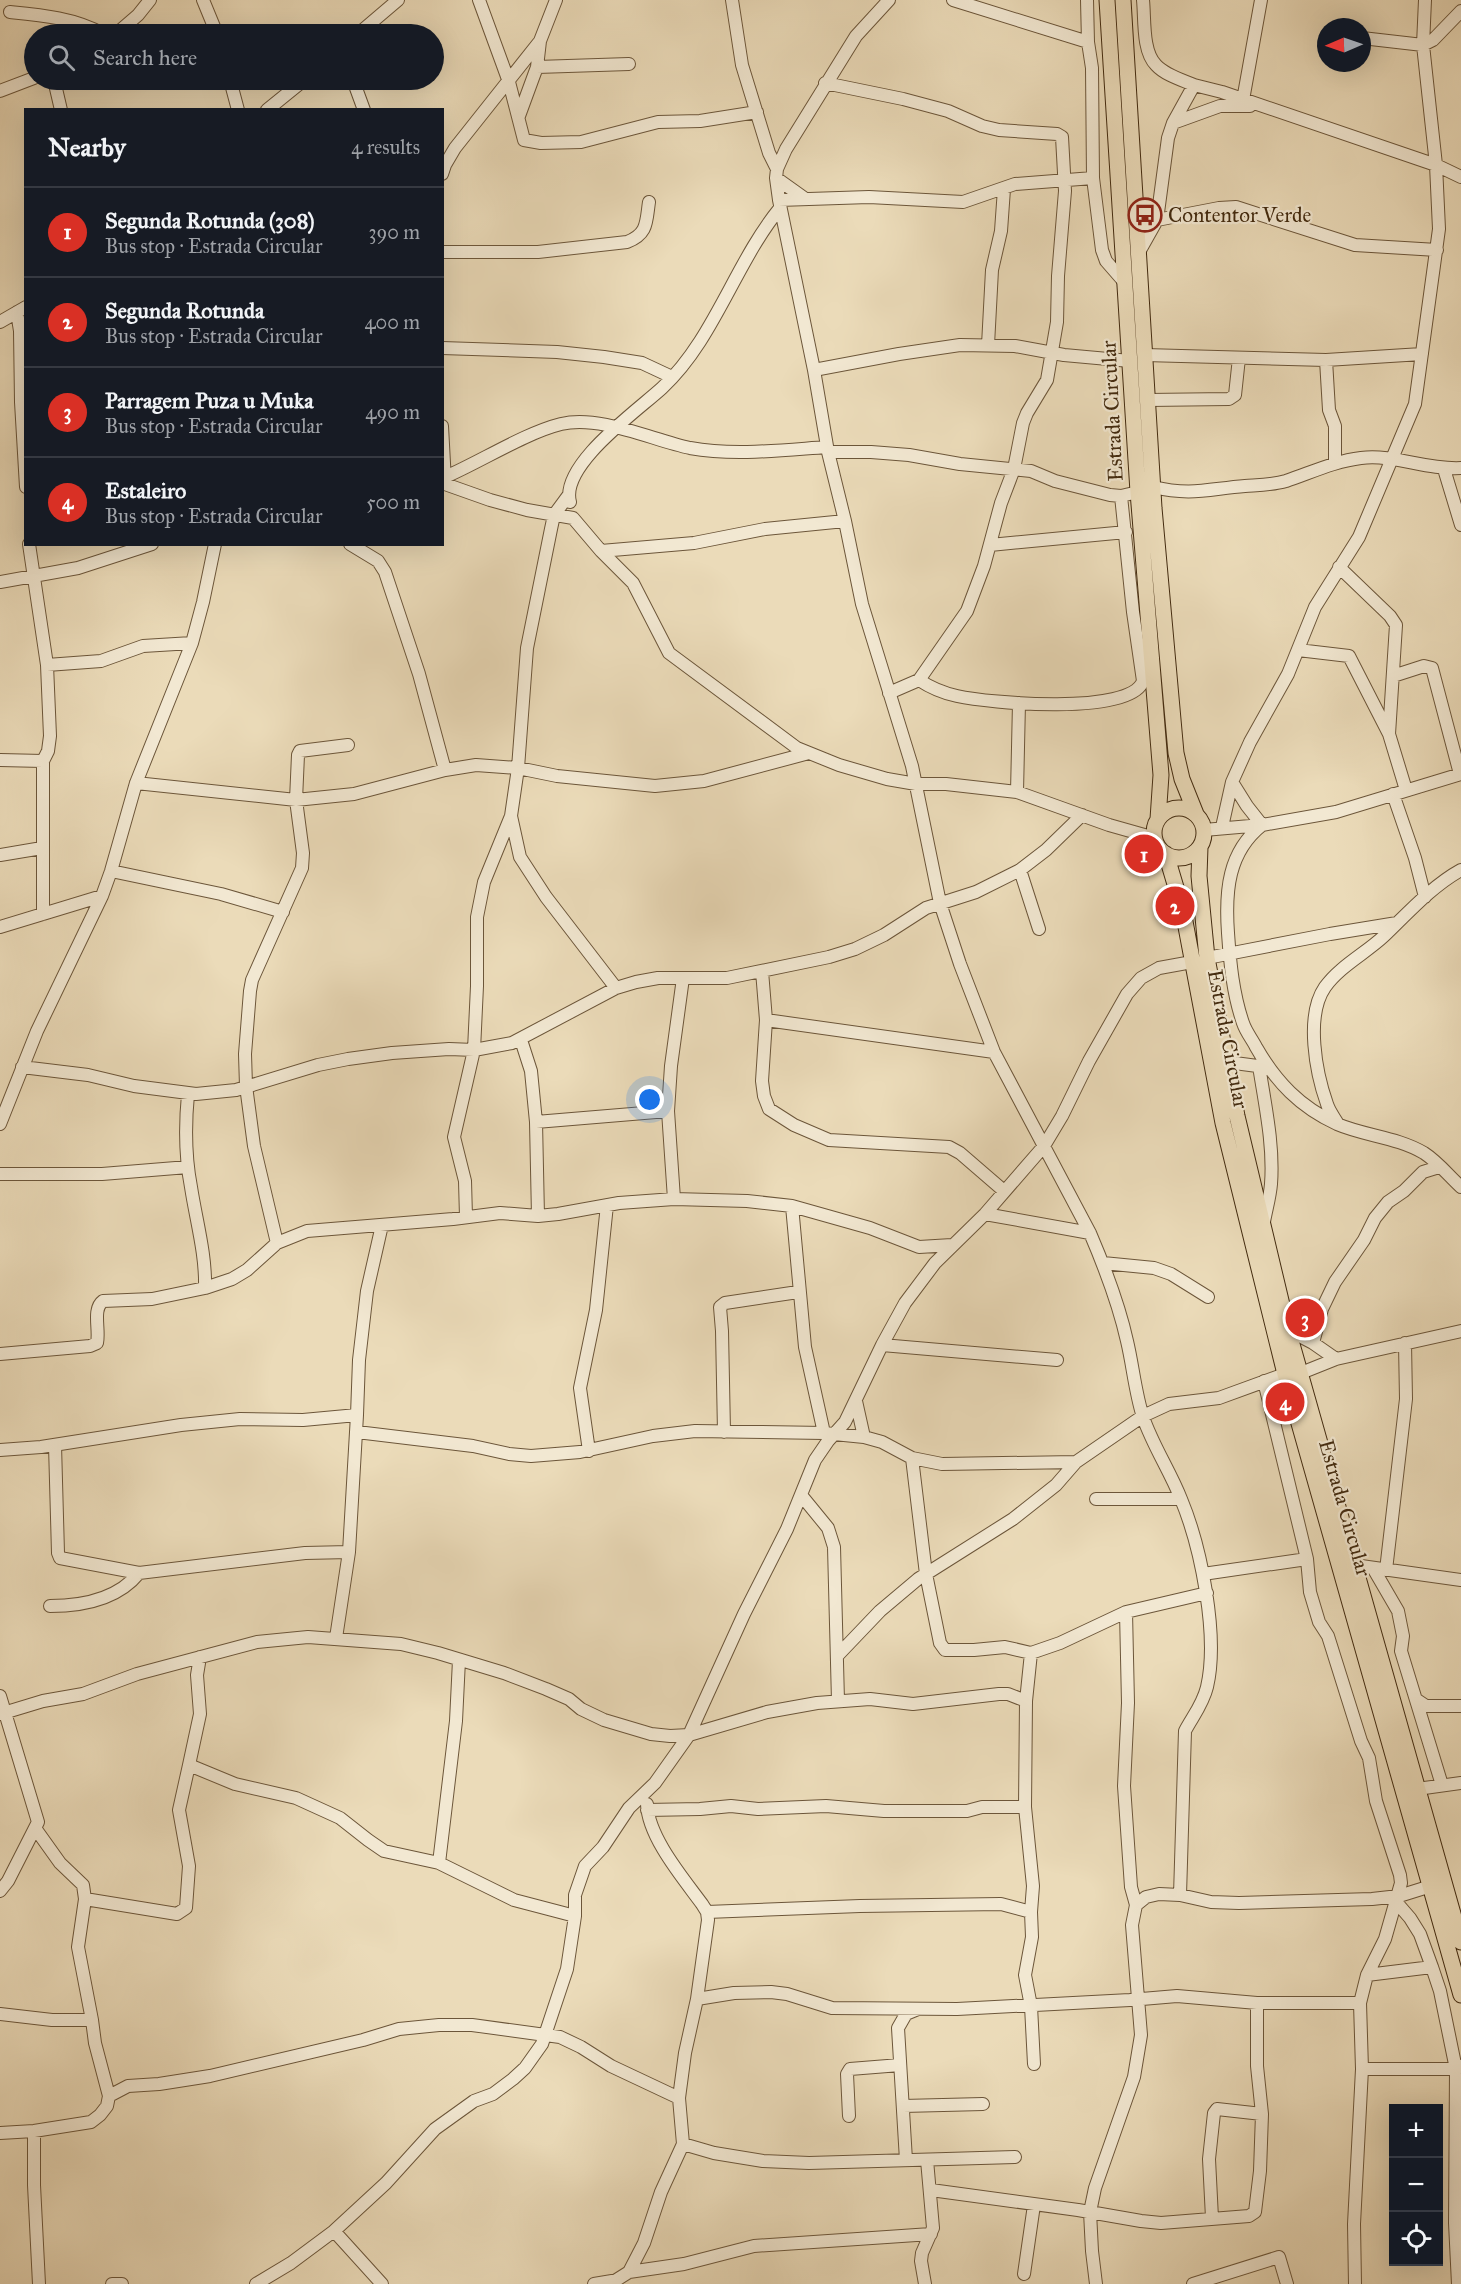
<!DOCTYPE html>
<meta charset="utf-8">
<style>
body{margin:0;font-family:"IM FELL Great Primer",serif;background:#242831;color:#f1f3f6}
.controls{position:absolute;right:18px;bottom:18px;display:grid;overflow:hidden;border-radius:0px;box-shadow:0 6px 24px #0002}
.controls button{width:54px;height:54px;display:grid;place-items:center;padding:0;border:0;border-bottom:2px solid #363941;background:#171b24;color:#f1f3f6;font:30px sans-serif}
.compass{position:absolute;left:1317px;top:18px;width:54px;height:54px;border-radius:50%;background:#171b24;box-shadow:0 6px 24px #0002;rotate:268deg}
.you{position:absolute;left:650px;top:1100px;width:21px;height:21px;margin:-15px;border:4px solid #fff;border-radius:50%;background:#1a73e8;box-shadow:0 0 0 9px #1a73e833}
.badge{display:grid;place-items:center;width:39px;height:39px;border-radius:50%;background:#d93025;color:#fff;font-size:20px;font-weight:700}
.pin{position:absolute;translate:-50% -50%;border:3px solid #fff;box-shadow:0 2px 6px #0006}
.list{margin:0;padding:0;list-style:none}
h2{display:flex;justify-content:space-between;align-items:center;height:78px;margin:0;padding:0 24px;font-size:26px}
h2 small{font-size:20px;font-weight:400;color:#9ea1a6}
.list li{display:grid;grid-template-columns:39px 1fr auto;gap:18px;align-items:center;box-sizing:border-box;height:90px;padding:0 24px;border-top:2px solid #363941}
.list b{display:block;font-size:22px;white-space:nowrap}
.list p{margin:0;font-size:20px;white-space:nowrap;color:#9ea1a6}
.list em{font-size:20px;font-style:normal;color:#9ea1a6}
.icon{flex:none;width:33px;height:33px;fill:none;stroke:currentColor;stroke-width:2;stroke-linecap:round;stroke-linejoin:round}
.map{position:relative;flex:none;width:1461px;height:2284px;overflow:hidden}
.search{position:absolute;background:#171b24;box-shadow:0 6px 24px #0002;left:24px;top:24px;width:420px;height:66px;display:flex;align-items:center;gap:15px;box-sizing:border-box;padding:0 21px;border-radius:33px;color:#9ea1a6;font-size:22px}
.panel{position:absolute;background:#171b24;box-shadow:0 6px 24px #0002;left:24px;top:108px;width:420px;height:438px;border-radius:0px}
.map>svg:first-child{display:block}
</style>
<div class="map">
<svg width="1461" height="2284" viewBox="0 0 1461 2284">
<rect width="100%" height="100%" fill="#ebdbb9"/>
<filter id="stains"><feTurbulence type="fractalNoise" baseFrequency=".00333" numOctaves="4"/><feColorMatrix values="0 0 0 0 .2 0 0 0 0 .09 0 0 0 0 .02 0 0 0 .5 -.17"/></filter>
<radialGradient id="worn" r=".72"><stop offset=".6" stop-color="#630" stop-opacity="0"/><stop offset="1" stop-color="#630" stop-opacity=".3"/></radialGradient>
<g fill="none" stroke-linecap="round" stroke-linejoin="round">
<!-- minor casing -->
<g stroke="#6c563a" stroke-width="14">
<path id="minor" d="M203 0 217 34
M479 0 509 82 524 140 541 143 581 142 658 122 700 121 757 112
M732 0 742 65 769 153 777 169
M889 0 856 36 786 149 777 169 776 178 779 200 814 370 828 452 845 521 862 604 912 766 940 903 960 964 994 1052 1090 1233C1105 1268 1119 1305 1127 1341 1133 1366 1135 1392 1143 1417 1153 1446 1170 1471 1181 1499 1201 1547 1219 1636 1207 1687 1203 1704 1193 1716 1185 1731L1180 1895
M953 0 1088 42
M1087 0 1088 42 1092 68 1093 178 1102 250 1106 261 1126 284
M1143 0C1145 19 1142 51 1156 65 1165 75 1182 80 1194 85
M10 12C41 15 75 18 103 34
M116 34 138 15 150 0
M358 34 398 0
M1362 38 1423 45 1433 40 1461 11
M537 67 629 64
M54 80 61 110
M230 80 238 110
M353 80 364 110
M825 83 903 99 948 111 982 126 999 130 1057 134 1062 137 1065 191 1058 276 1057 322 1047 380 1027 413 1023 423 1014 469 1001 503 984 566 967 611 919 680 889 693
M0 91 34 78
M1243 100 1261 0
M267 110 304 80
M519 116 537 67 540 41
M1173 123 1220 106H1250
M442 174 445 165 455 148 540 41 556 0
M776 178 804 198
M779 200 869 197 963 202 1015 184 1093 178
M1157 220 1219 208 1236 207 1355 245 1437 250
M442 252H538L627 242C648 234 646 222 649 202
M1139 252 1157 220 1168 138 1173 123 1194 85 1222 92 1436 165 1461 177
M17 312 20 331 21 402 26 487
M0 322 26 307
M988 345 992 270 1001 231 1004 189
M442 348 557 352 604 357 642 363 672 377
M1145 355 1326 360 1422 354
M1326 360 1329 410 1335 426V463
M814 370 899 354 960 345 1015 346 1064 355 1130 361
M1148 400 1229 399 1235 395 1239 358
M442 426 445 482
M828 452H871L909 455 960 464 1031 471 1055 481 1110 495 1121 496 1138 492
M1444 469 1461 525
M445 477C480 462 525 433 561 424 601 415 652 440 690 448 734 456 783 450 827 447
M442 483 490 500 527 510 573 518 601 551 633 583 669 653 797 748 839 765 887 779 916 784H946L1017 792 1109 825 1155 838
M1153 487C1191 496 1208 489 1245 486 1259 485 1272 485 1286 481 1310 473 1335 461 1361 458 1395 454 1425 470 1461 468
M570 502C560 465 637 411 662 388 714 340 735 263 780 208
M350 544 378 561 385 572 419 674 445 770
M990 545 1126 532
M601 551 694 543 765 529 845 521
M1339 567 1390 616 1396 625 1389 734 1406 790
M0 582 78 568 152 544
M1298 650 1349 656 1389 734
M47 665 101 661 143 646 192 643
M1393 676 1424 666 1432 668 1460 774
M919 680C931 688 943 693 957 696 988 703 1131 716 1143 681L1133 612 1121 496
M0 760 43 761 48 751 50 736 47 665 29 544
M43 761V914
M1232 782 1247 806 1262 825C1228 852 1225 891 1228 933 1230 963 1233 994 1243 1023 1246 1032 1252 1039 1256 1047 1276 1082 1300 1107 1337 1124 1365 1136 1397 1137 1424 1153 1438 1162 1449 1176 1461 1187
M136 783 296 800 354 794 445 770 476 765 518 768 557 776 655 786 704 781 809 753
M1017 792 1019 703
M1393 794 1415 858 1425 897
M511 816 520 857 546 897 616 988
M1222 827 1232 782 1250 742 1288 674 1315 607 1359 537 1415 404 1439 229 1436 165 1423 45 1425 0
M1204 830 1262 825 1336 812 1461 774
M0 855 42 848
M1020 870 1039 929
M111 871 221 894 283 912
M0 927 102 896
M1207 958 1330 934 1397 923
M762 971 766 1020 762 1081 764 1096 769 1109 794 1125 829 1140 949 1147 960 1153 1004 1191
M766 1020 994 1052
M521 1040 531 1071 536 1122 538 1216
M1227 1062 1265 1067
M1259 1066C1265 1105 1274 1145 1271 1184 1270 1197 1266 1210 1264 1222
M22 1067 88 1075 134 1086 196 1094 236 1090 318 1065 348 1059 392 1053 449 1049 474 1050 512 1043 616 988 636 982 658 978H727L829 957 855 949 884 935 926 908 976 892 1020 870 1046 850 1082 815
M188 1094C185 1125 185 1156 191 1187 196 1220 206 1254 205 1288
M536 1122 668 1111
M0 1124 37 1031 102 896 111 871 136 783 192 643 203 602 215 544
M1338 1124C1334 1117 1329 1111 1327 1104 1316 1073 1305 1016 1325 987 1340 966 1366 953 1384 936 1408 913 1432 886 1461 870
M0 1174H102L188 1167
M674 1199 668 1111 671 1066 683 978
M792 1206 805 1347 824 1433
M985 1214 1090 1233
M466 1217 465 1181 454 1137 474 1050 477 986V917L484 882 511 816 518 768 527 648 551 529 554 515 568 496
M277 1243 254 1146 246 1086 245 1054 250 991 252 980 302 868 303 853 296 800 298 755 300 751 348 745
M1103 1263 1154 1268 1171 1274 1208 1297
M1288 1330 1313 1343 1336 1359
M1313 1343 1322 1309 1335 1282 1364 1240 1375 1218 1388 1202 1404 1191 1423 1172 1439 1167
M882 1345 1057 1360
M0 1354 90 1346 97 1343C100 1330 92 1309 103 1301L152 1299 205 1288 232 1279 247 1270 277 1243 307 1231 453 1219 500 1213 538 1216 558 1214 619 1203 674 1199 747 1201 792 1206 870 1228 919 1247 952 1245
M1301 1373 1336 1359 1461 1331
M1264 1381 1307 1559 1310 1592 1319 1622 1328 1636 1361 1741 1369 1758 1376 1801 1400 1875 1401 1883 1385 1939 1367 1975 1360 2003 1362 2069 1354 2224 1355 2284
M856 1401 864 1437
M357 1432 473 1446 509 1454 531 1456 580 1452 653 1436 695 1431 824 1433 864 1437 882 1442 912 1458 942 1464 1076 1462
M724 1432 722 1331 720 1307 725 1303 798 1292
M55 1445 58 1553 60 1558 139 1573 305 1553 349 1552
M0 1450 41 1447 181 1425 240 1419 303 1420 357 1415
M589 1451 580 1388 596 1310 607 1205
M912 1458 926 1574 940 1643 945 1650H974L1005 1647 1031 1653 1060 1643 1126 1612 1207 1593
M801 1495 828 1528 834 1547 838 1701
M1096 1499H1181
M1354 1565 1461 1580
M1373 1568 1398 1611 1403 1636 1401 1651 1442 1785
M1386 1570 1406 1399 1405 1343
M1203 1574 1307 1559
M50 1606C82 1606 118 1599 139 1573
M1126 1612 1128 1703 1124 1786 1131 1887 1136 1905
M336 1638 349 1552 357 1415 359 1360 367 1291 382 1225
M838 1655 880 1611 918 1579 1013 1519 1056 1485 1076 1462 1143 1416 1169 1404 1219 1398 1285 1374
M200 1657 197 1675 200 1714 189 1765 235 1784 296 1798 340 1818 368 1840 384 1851 439 1863
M459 1660 456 1721 439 1863 514 1900 575 1916
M0 1696 38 1822 8 1881 0 1891
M1417 1700 1426 1706H1461
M1026 1701 1031 1653
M0 1714 43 1701 83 1694 137 1674 257 1642 308 1637 401 1644 438 1653 504 1673 546 1689 569 1699 581 1709 604 1720 651 1734 670 1736 689 1735 767 1712 817 1703 870 1699 913 1704 999 1694H1008L1026 1701 1025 1807 1033 1886 1031 1912 1001 1904 860 1906 707 1912
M1417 1789 1461 1783
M647 1804C648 1837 683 1878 702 1904L707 1912 708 1920 697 1999 685 2053 679 2098
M647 1810 700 1809 731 1806 758 1809 826 1806 884 1811H967L982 1807H1025
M35 1828 60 1863 83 1885 85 1899 78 1947 92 2020
M85 1899 177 1914 186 1908 189 1866 179 1810 189 1765
M1397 1903 1410 1918 1420 1934 1432 1967 1440 1991 1456 2069 1455 2223 1458 2284
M1031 1912 1032 1937 1025 1975 1031 2006 1034 2064
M1367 1975 1432 1967
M697 1999 734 1993 771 1992 787 1994 832 2008 957 2009 1130 2000 1177 1996 1257 2003H1360
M0 2014 52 2020H92L95 2043 109 2096 107 2106 100 2115 91 2122 34 2131 0 2133
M1362 2069H1456L1461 2066
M109 2096 128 2086 159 2084 210 2076 363 2040 399 2029 439 2025H472L560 2037 581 2047 611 2066 679 2098 683 2144 661 2192 644 2243 629 2272
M903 2106 983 2104
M849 2116 847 2074 850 2069 900 2065
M34 2131V2185L39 2284
M683 2144 714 2153 763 2161 809 2163 1015 2157
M906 2160 898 2028 906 2014 918 2009
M931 2190 1078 2210 1141 2221 1161 2223 1249 2216 1255 2212 1260 2171 1262 2114 1257 2066V2003
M1212 2218 1209 2159 1214 2113 1217 2109 1262 2114
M334 2231 382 2284
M1024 2274 1034 2205
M112 2284H122
M256 2284 291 2263 334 2231 386 2183 435 2129 474 2101 493 2094 513 2079 525 2068 542 2044 567 1969 575 1916V1895L585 1866 603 1847 629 1808 655 1783 689 1735 744 1614 787 1529 815 1460 828 1441 845 1422 882 1345 905 1303 935 1263 985 1214 1044 1146 1062 1116 1089 1061 1127 994 1141 978 1159 968 1192 962
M594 2284 612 2281
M610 2284 629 2272 684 2264 754 2246 931 2234
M925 2284 921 2261 922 2253 933 2228 927 2160
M1096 2284 1092 2251 1090 2212 1095 2188 1134 2077 1141 2035 1132 1925 1136 1905 1146 1897 1159 1894 1180 1895 1211 1902 1239 1903 1372 1899 1399 1896 1431 1886
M1193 2284 1279 2257 1287 2284"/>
</g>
<!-- major casing -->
<g stroke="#422a0f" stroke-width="17">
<path id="major" d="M1107 0 1138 492 1161 775 1158 819
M1123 0 1154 508 1176 753 1182 779 1196 814
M1154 833a25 25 0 1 1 50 0a25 25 0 1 1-50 0Z
M1200 847 1199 876 1207 958 1237 1116 1288 1330 1461 1942
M1166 854 1183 911 1223 1123 1285 1374 1461 1995"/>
</g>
<!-- minor -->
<use href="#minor" stroke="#f2e8d2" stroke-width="12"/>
<!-- major -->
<use href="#major" stroke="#ebdbb9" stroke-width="15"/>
</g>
<!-- icons -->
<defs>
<g id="bus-ring" transform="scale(1.725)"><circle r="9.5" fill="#f2e8d2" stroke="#8f2418" stroke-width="1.5"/><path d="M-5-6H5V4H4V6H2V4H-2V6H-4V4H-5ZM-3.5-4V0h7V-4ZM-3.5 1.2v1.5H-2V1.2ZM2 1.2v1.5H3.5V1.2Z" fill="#8f2418"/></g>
</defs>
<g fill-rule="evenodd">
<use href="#bus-ring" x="1145" y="215"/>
</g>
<g text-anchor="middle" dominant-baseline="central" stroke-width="4.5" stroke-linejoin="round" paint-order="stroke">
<!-- poi labels -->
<g font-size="21" fill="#422a0f" stroke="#f2e8d2" text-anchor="start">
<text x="1168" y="215">Contentor Verde</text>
</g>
<!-- street labels -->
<g font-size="21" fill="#422a0f" stroke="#f2e8d2">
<text transform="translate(1112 411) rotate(-93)">Estrada Circular</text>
<text transform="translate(1228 1039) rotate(79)">Estrada Circular</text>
<text transform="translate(1345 1508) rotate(74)">Estrada Circular</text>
</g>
</g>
<rect width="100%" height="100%" filter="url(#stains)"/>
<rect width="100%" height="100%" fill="url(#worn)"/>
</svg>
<div class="controls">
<button>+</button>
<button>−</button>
<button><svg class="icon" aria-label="locate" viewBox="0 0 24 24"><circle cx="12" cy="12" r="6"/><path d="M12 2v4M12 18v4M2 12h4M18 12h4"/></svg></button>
</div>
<svg class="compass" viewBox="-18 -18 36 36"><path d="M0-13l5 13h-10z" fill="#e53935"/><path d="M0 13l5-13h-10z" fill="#9ea1a6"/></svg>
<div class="you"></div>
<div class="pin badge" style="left:1144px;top:854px">1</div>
<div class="pin badge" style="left:1175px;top:906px">2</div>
<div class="pin badge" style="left:1305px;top:1318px">3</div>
<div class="pin badge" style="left:1285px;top:1402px">4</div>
<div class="search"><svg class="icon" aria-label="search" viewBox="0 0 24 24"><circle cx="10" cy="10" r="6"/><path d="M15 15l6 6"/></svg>Search here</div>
<section class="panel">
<h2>Nearby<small>4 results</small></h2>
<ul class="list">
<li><span class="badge">1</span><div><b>Segunda Rotunda (308)</b><p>Bus stop · Estrada Circular</p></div><em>390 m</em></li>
<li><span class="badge">2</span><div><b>Segunda Rotunda</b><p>Bus stop · Estrada Circular</p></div><em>400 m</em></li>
<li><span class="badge">3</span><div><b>Parragem Puza u Muka</b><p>Bus stop · Estrada Circular</p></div><em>490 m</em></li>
<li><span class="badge">4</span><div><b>Estaleiro</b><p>Bus stop · Estrada Circular</p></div><em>500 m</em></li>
</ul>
</section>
</div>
